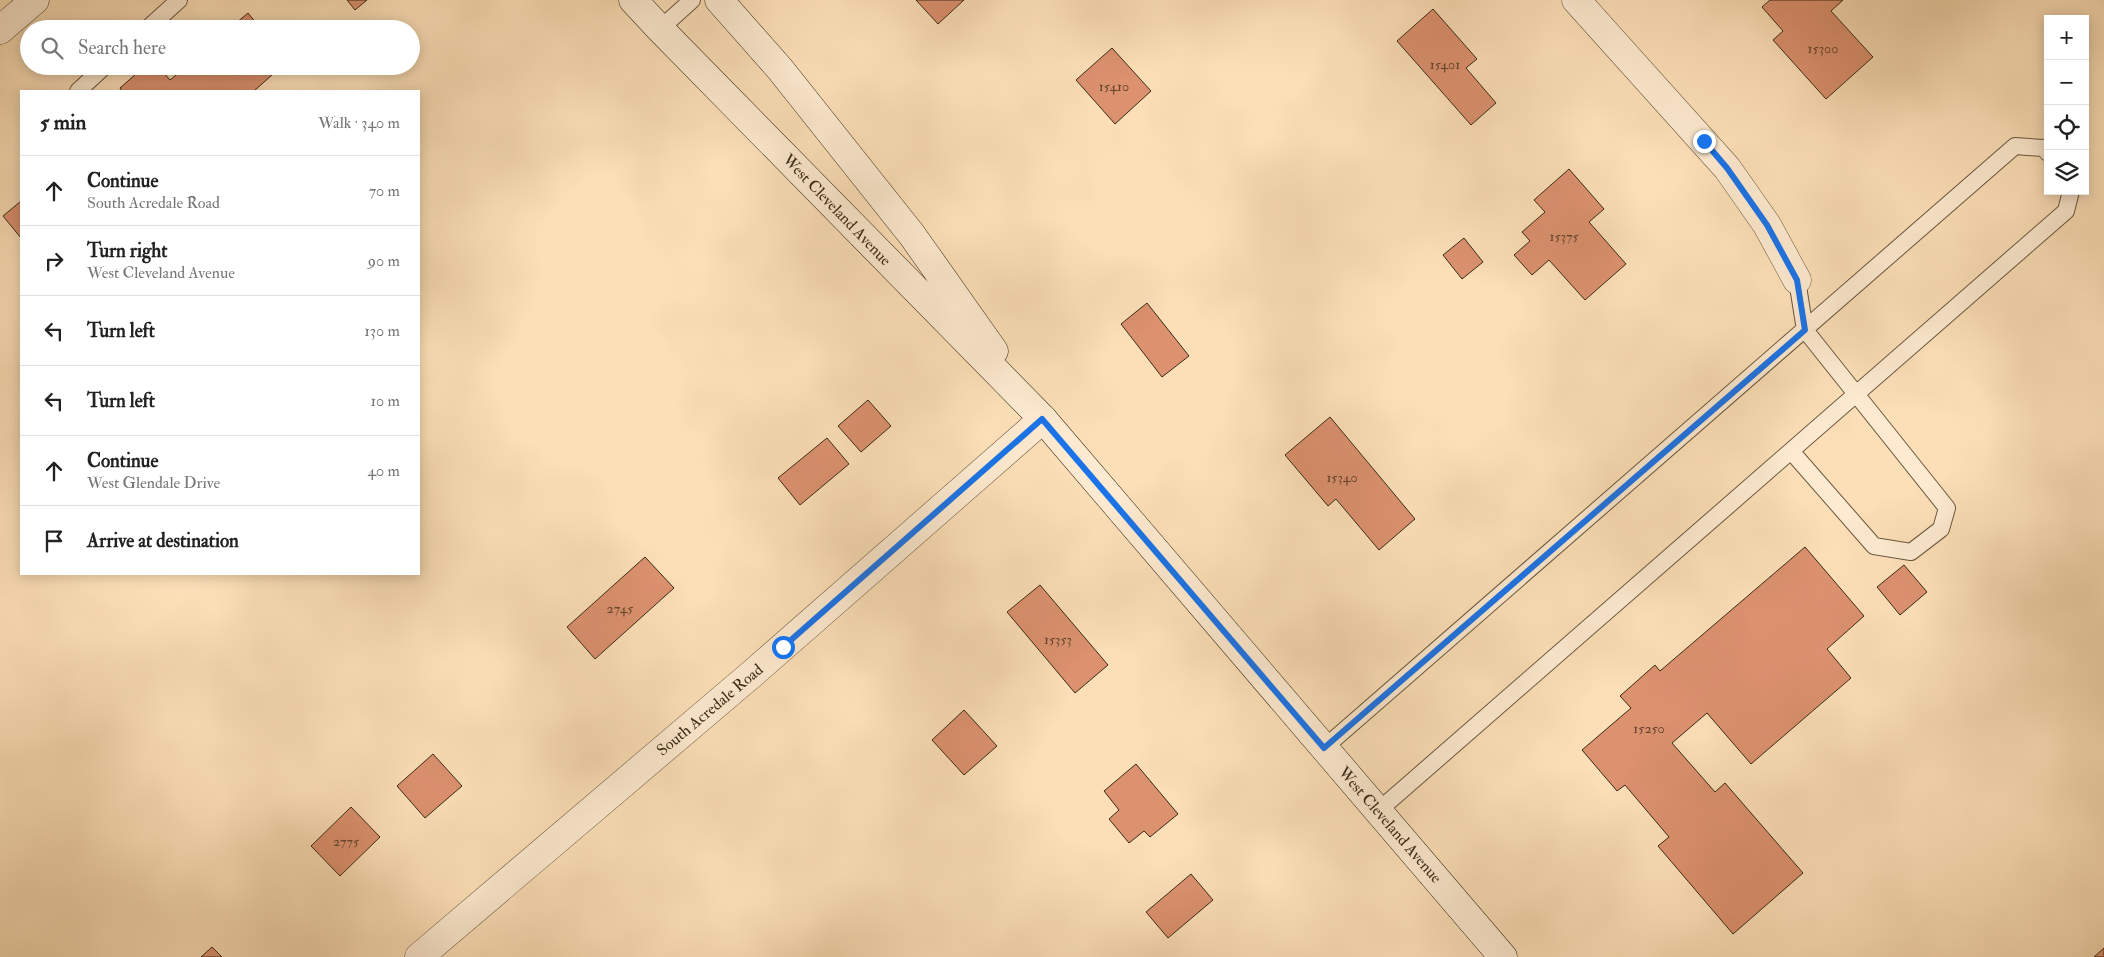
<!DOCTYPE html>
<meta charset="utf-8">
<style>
body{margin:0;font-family:"IM FELL Double Pica",serif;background:#f2f2f2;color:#222}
.controls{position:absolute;right:15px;top:15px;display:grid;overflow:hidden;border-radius:0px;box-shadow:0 2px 12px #0003}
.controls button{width:45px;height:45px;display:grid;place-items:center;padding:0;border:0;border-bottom:1px solid #e0e0e0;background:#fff;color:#222;font:25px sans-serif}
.stop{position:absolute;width:15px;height:15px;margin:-11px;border:4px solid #1a73e8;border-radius:50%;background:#fff}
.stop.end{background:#1a73e8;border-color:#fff;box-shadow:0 1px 5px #0008}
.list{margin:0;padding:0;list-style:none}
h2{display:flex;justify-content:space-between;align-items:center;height:65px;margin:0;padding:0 20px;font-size:21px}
h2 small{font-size:16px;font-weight:400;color:#767676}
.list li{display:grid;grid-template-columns:32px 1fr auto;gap:15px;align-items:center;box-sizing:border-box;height:70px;padding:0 20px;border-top:1px solid #e0e0e0}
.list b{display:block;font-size:19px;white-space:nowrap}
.list p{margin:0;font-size:16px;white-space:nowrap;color:#767676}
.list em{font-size:16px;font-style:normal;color:#767676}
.icon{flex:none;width:28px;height:28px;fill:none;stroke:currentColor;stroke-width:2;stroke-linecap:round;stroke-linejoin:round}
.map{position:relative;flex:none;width:2104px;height:957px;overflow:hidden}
.search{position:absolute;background:#fff;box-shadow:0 2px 12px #0003;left:20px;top:20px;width:400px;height:55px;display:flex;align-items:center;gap:12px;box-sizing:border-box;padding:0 18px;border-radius:28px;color:#767676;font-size:19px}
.panel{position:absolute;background:#fff;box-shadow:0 2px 12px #0003;left:20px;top:90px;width:400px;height:485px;border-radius:0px}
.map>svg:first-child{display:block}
</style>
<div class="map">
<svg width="2104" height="957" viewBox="0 0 2104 957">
<rect width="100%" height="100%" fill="#fcdfb7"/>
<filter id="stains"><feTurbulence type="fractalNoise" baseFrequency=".004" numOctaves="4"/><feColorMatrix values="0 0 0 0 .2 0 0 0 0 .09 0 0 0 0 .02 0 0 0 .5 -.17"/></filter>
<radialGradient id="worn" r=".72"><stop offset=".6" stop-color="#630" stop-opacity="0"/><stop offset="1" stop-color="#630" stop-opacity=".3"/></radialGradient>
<!-- building -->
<path fill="#dc916f" stroke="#392a16" d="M347 0H367L355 10Z
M916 0H964L938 24Z
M1770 0H1843L1831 11 1873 57 1826 99 1773 40 1783 31 1762 7Z
M1433 9 1477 59 1466 68 1496 103 1471 125 1397 41Z
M248 13 261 29H229Z
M1112 48 1151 91 1115 124 1076 80Z
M145 66H158L170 80 187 66H282L254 91H122L120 88Z
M1569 169 1604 209 1589 222 1626 264 1585 300 1549 260 1532 275 1514 255 1530 241 1522 232 1545 212 1534 200Z
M21 201V238L3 216Z
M1464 238 1483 262 1462 279 1443 255Z
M1147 303 1189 356 1162 377 1121 324Z
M868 400 891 426 861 452 838 426Z
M1330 417 1415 519 1379 550 1336 499 1328 506 1285 455Z
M827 438 849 464 800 505 778 478Z
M1805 547 1864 616 1827 649 1851 678 1751 764 1707 713 1672 743 1715 792 1725 783 1803 873 1733 934 1658 846 1669 837 1625 785 1617 791 1582 750 1631 708 1620 696 1655 665 1660 671Z
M645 557 674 588 595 659 567 627Z
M1904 565 1927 592 1900 615 1877 587Z
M1040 585 1108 665 1075 693 1007 612Z
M964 710 997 746 964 775 932 740Z
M433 754 462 786 425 818 397 786Z
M1136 764 1178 814 1150 837 1144 831 1129 843 1109 819 1119 810 1104 791Z
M351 807 380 837 340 876 311 846Z
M1191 874 1213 900 1168 938 1146 912Z
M212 947 222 957H201Z
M2104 948V957H2094Z"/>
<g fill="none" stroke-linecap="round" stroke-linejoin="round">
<!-- lane casing -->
<g stroke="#6a573e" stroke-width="18">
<path id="lane" d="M147 29 179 0
M660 29 692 0
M78 91 105 66
M1791 451 1874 546 1911 552 1941 529 1947 508 1805 330 1797 280
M1324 748 2015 146 2043 148 2048 153
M1378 811 2066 211 2071 191"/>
</g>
<!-- street casing -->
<g stroke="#6a573e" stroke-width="29">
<path id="street" d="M1576 0 1727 168 1767 225 1797 280
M419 957 753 673 1043 419"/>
</g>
<!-- secondary casing -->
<g stroke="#392a16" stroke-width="29">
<path id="secondary" d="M633 0 660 29 1043 419 1503 957
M719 0 780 69 912 235 994 351
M0 30 35 0"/>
</g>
<!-- lane -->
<use href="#lane" stroke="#fdead0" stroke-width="16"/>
<!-- street -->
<use href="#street" stroke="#fdead0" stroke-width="28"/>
<!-- secondary -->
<use href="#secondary" stroke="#fdead0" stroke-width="28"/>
</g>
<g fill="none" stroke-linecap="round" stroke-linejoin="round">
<!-- route -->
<path stroke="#1a73e8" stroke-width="6" d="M783 647 1042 419 1324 748 1805 330 1797 280 1767 225 1727 168 1704 141"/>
</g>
<g text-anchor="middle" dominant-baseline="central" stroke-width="4" stroke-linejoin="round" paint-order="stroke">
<!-- number labels -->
<g font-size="14" fill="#62442c">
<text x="1823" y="48">15300</text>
<text x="1445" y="64">15401</text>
<text x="1114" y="86">15410</text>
<text x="1564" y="236">15375</text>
<text x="1342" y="477">15340</text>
<text x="620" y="608">2745</text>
<text x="1058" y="639">15353</text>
<text x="1649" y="728">15250</text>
<text x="346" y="841">2775</text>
</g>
<!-- street labels -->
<g font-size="16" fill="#392a16" stroke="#fdead0">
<text transform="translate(837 210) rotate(46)">West Cleveland Avenue</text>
<text transform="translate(710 710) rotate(-40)">South Acredale Road</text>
<text transform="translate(1390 825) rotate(49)">West Cleveland Avenue</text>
</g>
</g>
<rect width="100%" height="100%" filter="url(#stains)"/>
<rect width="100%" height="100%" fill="url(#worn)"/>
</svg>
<div class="controls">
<button>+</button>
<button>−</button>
<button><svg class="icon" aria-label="locate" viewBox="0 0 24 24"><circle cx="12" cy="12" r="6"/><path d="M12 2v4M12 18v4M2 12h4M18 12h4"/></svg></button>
<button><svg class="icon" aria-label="layers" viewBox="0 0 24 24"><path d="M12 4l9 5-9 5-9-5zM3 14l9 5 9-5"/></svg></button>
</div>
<div class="stop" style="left:783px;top:647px"></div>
<div class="stop end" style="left:1704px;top:141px"></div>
<div class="search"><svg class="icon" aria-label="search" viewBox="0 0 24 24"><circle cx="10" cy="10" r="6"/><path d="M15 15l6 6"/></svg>Search here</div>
<section class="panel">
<h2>5 min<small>Walk · 340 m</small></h2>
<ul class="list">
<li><svg class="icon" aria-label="ahead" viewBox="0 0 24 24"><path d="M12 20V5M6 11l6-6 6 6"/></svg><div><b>Continue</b><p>South Acredale Road</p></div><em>70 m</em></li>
<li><svg class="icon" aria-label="right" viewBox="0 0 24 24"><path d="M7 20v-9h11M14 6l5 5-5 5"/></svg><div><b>Turn right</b><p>West Cleveland Avenue</p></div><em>90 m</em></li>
<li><svg class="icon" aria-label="left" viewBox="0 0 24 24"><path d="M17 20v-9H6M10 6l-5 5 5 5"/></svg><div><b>Turn left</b></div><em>130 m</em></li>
<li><svg class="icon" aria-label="left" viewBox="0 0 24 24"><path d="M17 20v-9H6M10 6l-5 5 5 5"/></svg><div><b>Turn left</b></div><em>10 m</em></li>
<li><svg class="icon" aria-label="ahead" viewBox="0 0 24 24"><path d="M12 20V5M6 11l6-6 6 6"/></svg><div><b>Continue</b><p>West Glendale Drive</p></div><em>40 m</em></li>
<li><svg class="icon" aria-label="arrive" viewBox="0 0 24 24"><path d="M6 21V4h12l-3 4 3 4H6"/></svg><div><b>Arrive at destination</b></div></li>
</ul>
</section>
</div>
